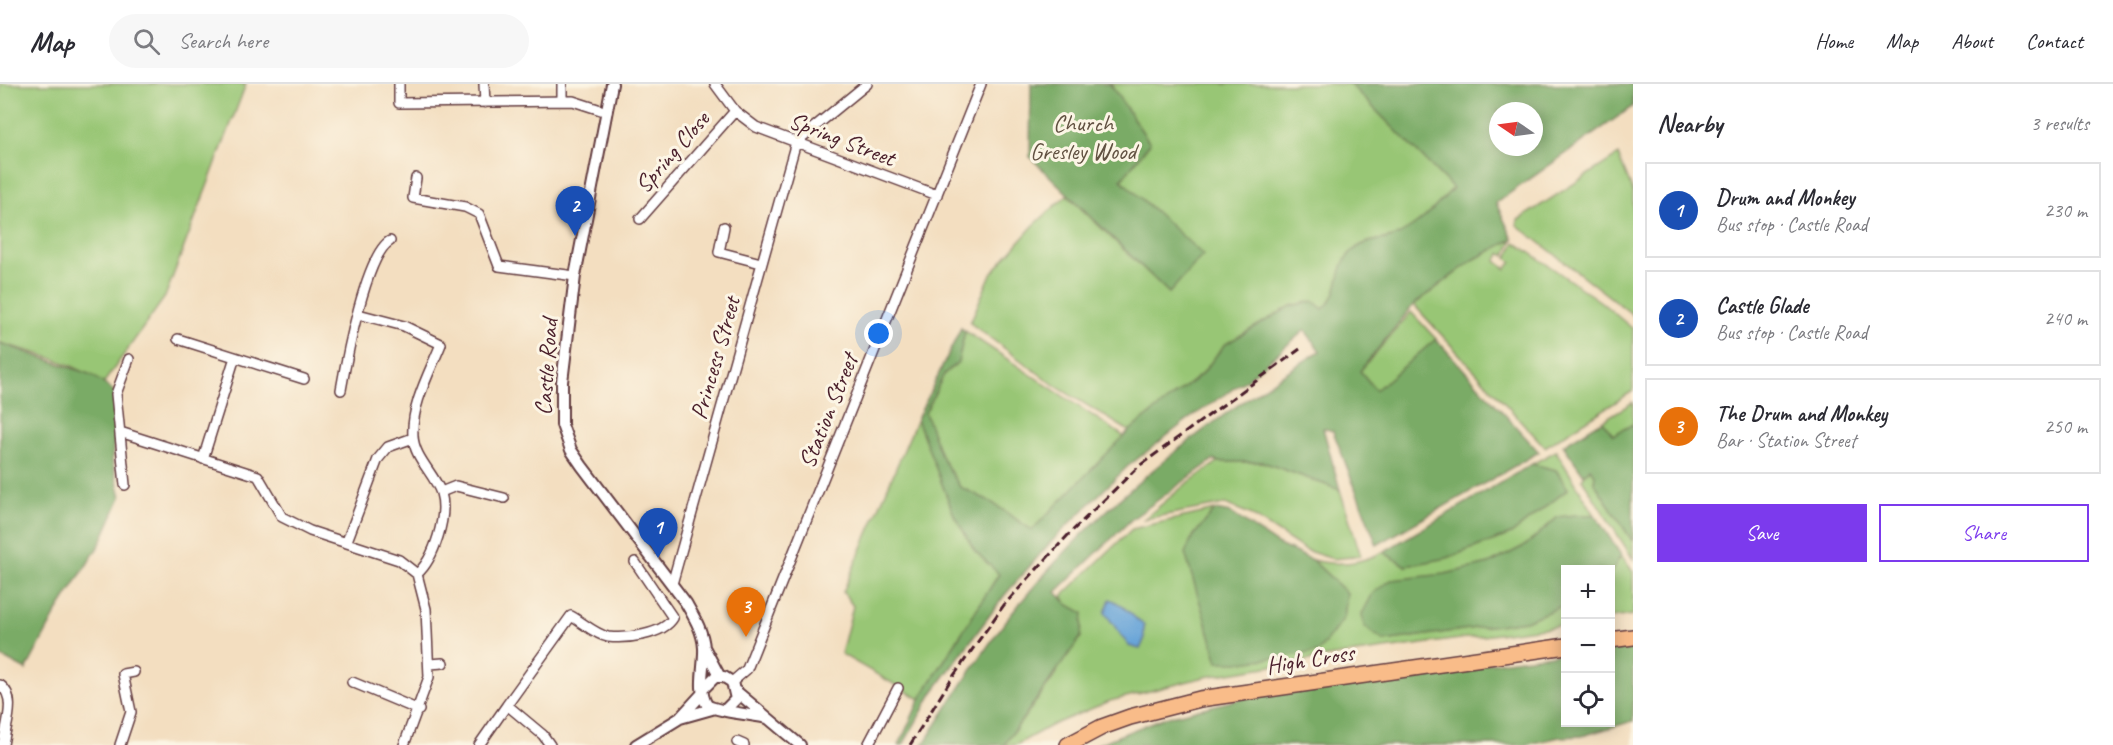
<!DOCTYPE html>
<meta charset="utf-8">
<style>
body{margin:0;font-family:Caveat,sans-serif;background:#f7f7f7;color:#2b2b33}
.controls{position:absolute;right:18px;bottom:18px;display:grid;overflow:hidden;border-radius:0px;box-shadow:0 3px 15px #0003}
.controls button{width:54px;height:54px;display:grid;place-items:center;padding:0;border:0;border-bottom:2px solid #e1e1e2;background:#fff;color:#2b2b33;font:30px sans-serif}
.compass{position:absolute;left:1489px;top:18px;width:54px;height:54px;border-radius:50%;background:#fff;box-shadow:0 3px 15px #0003;rotate:283deg}
.you{position:absolute;left:879px;top:250px;width:21px;height:21px;margin:-15px;border:4px solid #fff;border-radius:50%;background:#1a73e8;box-shadow:0 0 0 9px #1a73e833}
.badge{display:grid;place-items:center;width:39px;height:39px;border-radius:50%;background:#7c3aed;color:#fff;font-size:20px;font-weight:700}
.pin{position:absolute;translate:-50% -50px;filter:drop-shadow(0 2px 3px #0008)}
.pin::after{content:'';position:absolute;top:32px;width:21px;height:18px;background:inherit;clip-path:polygon(0 0,100% 0,50% 100%)}
.list{margin:0;padding:0;list-style:none}
h2{display:flex;justify-content:space-between;align-items:center;height:78px;margin:0;padding:0 24px;font-size:26px}
h2 small{font-size:20px;font-weight:400;color:#7c7c81}
.list li{display:grid;grid-template-columns:39px 1fr auto;gap:18px;align-items:center;box-sizing:border-box;height:96px;margin:0 12px 12px;padding:0 12px;border:2px solid #e1e1e2;border-radius:0px}
.list b{display:block;font-size:22px;white-space:nowrap}
.list p{margin:0;font-size:20px;white-space:nowrap;color:#7c7c81}
.list em{font-size:20px;font-style:normal;color:#7c7c81}
.actions{display:flex;gap:12px;padding:18px 24px}
.actions a{flex:1;padding:14px 0;border:2px solid #7c3aed;border-radius:0px;text-align:center;font-size:21px;color:#7c3aed}
.actions .main{background:#7c3aed;color:#fff}
.icon{flex:none;width:33px;height:33px;fill:none;stroke:currentColor;stroke-width:2;stroke-linecap:round;stroke-linejoin:round}
.map{position:relative;flex:none;width:1633px;height:661px;overflow:hidden}
header{display:flex;align-items:center;gap:36px;box-sizing:border-box;height:84px;padding:0 30px;background:#fff;border-bottom:2px solid #e1e1e2}
header strong{font-size:28px}
nav{display:flex;gap:33px;margin-inline-start:auto;font-size:21px}
.search{width:420px;height:54px;background:#f7f7f7;display:flex;align-items:center;gap:15px;box-sizing:border-box;padding:0 21px;border-radius:33px;color:#7c7c81;font-size:22px}
main{display:flex}
aside{flex:1;background:#fff}
.map>svg:first-child{display:block}
</style>
<header>
<strong>Map</strong>
<div class="search"><svg class="icon" aria-label="search" viewBox="0 0 24 24"><circle cx="10" cy="10" r="6"/><path d="M15 15l6 6"/></svg>Search here</div>
<nav><a>Home</a><a>Map</a><a>About</a><a>Contact</a></nav>
</header>
<main>
<div class="map">
<svg width="1633" height="661" viewBox="0 0 1633 661">
<rect width="100%" height="100%" fill="#fcf5e5"/>
<filter id="ink" filterUnits="userSpaceOnUse"><feTurbulence type="fractalNoise" baseFrequency=".0167" numOctaves="2"/><feDisplacementMap in="SourceGraphic" scale="12" xChannelSelector="R" yChannelSelector="G"/><feConvolveMatrix kernelMatrix="1 2 1 2 8 2 1 2 1" color-interpolation-filters="sRGB"/></filter>
<filter id="wash" filterUnits="userSpaceOnUse"><feTurbulence type="fractalNoise" baseFrequency=".008" numOctaves="4" result="noise"/><feDisplacementMap in="SourceGraphic" scale="24" xChannelSelector="R" yChannelSelector="G"/><feGaussianBlur stdDeviation="1.35" result="paint"/><feColorMatrix in="noise" values="0 0 0 0 0 0 0 0 0 0 0 0 0 0 0 0 0 1.4 0 .05"/><feComposite in="paint" operator="in"/></filter>
<g filter="url(#wash)">
<rect width="100%" height="100%" fill="#f3dec0"/>
<!-- green -->
<path fill="#98c674" stroke="#717250" stroke-width="1.5" d="M0 0H246L165 213 103 300C75 278 34 269 0 259Z
M1110 0H1350L1453 104C1438 120 1422 140 1401 150 1386 157 1367 154 1354 166 1333 186 1345 208 1323 225L1313 218 1291 222 1224 261 1203 289 1129 347 1057 303 970 239 991 190 1033 142 1067 111 1169 209 1202 171 1121 96 1150 59Z
M1618 71 1633 108V231L1517 141 1518 136Z
M1513 155 1505 172 1501 169 1496 177 1506 185 1512 178 1507 174 1515 158 1601 218 1633 245V307L1545 363 1414 221 1473 176Z
M1411 228 1436 255 1376 306 1360 287Z
M965 247 1125 353 1032 446 991 418 960 403 942 374 925 329 944 290 958 278Z
M1633 318V340L1613 352 1602 337Z
M917 335 954 431 975 467 999 490 920 615 841 570 853 522 843 508Z
M1556 367 1595 431 1558 433 1526 461 1489 480 1445 490 1384 557 1525 537 1565 521V541L1340 571 1205 593 1110 617 1052 641 1016 661H1004L1057 589 1067 520 1062 512 1132 445 1215 426 1194 451 1318 568 1344 534 1347 509 1312 476C1339 482 1359 480 1383 468L1406 482 1447 474 1511 450 1568 405 1556 386 1532 380Z
M1218 378H1263L1340 406 1361 472 1333 475 1305 466 1250 430 1225 420 1144 435 1186 400Z
M1590 384 1595 391 1594 398 1633 458V475L1582 395Z
M1621 471 1633 488V531L1611 534V489Z"/>
<!-- forest -->
<path fill="#7aab66" stroke="#626548" stroke-width="1.5" fill-rule="evenodd" d="M1031 0H1110L1150 59 1121 96 1203 171 1169 209 1030 73Z
M1350 0H1633V22L1496 119 1513 155 1473 176 1414 220 1360 287 1376 306 1436 255 1539 368 1377 461 1333 347 1323 344 1340 406 1263 378H1218L1213 376 1132 435 1056 508 1067 520 1083 529 1081 553 1004 661H923C951 618 978 573 1009 533 1094 424 1204 339 1320 267L1305 246 1246 296 1186 337 1127 383 1049 460 1004 512 933 608 903 661H899L920 615 999 490 975 467 954 431 917 335 961 244 965 247 958 278 944 290 925 329 942 374 960 403 991 418 1032 446 1129 347 1203 289 1224 261 1291 222 1313 217 1323 225C1346 206 1331 180 1358 163 1369 156 1381 157 1393 153 1417 144 1436 123 1453 104ZM1498 27H1534V63H1498Z
M0 259 92 291 119 311 112 376 121 413 100 460 58 526 26 586 0 572Z
M1602 337 1613 351 1633 340V458L1594 398 1595 391 1590 384 1584 391 1563 361Z
M1532 380 1556 386 1568 405 1511 450 1447 474 1406 482 1383 468Z
M1215 426 1231 429 1277 460 1312 476 1347 509 1344 534 1318 568 1242 578H1218L1185 469 1194 451Z
M1575 431H1595L1621 471 1611 489 1610 486H1566L1565 521 1525 537 1384 557 1364 542 1362 530 1373 509 1391 496 1445 490 1489 480 1526 461 1558 433Z
M1633 560V637L1582 652 1560 653 1525 661H1096L1163 634 1257 611 1565 569 1566 638H1610L1611 563Z"/>
<!-- water -->
<path fill="#68a4d8" stroke="#596282" stroke-width="1.5" d="M1110 515C1124 520 1132 533 1144 541V556L1140 565 1129 562 1105 529Z"/>
</g>
<g filter="url(#ink)">
<g fill="none" stroke-linecap="round" stroke-linejoin="round">
<!-- minor casing -->
<g stroke="#633c41" stroke-width="12">
<path id="minor" d="M399 0V19L573 17 607 28
M484 0 485 19
M562 0V17
M715 0 735 27 756 43 937 111
M416 94 413 114 465 123 479 130 499 182 575 192
M640 135 735 27
M724 143 719 168 761 179
M358 230 404 242 441 260C430 288 411 321 413 352 414 374 434 389 441 409 448 432 434 475 417 490
M178 255 304 295
M341 306C346 277 366 170 390 157
M120 348 258 392 282 433 310 447 399 476 417 490 426 525 429 593 404 661
M203 375 235 273
M125 401 116 310 129 275
M441 408 456 402 504 414
M347 457 378 375 388 363 413 354
M672 500 796 58 867 0
M430 580 443 579
M352 598 419 626
M732 598 747 585 981 0
M0 601C18 613 5 643 3 661
M737 658 744 661
M120 661 131 628 123 590 134 588
M479 661 507 621
M550 661 543 651 507 621 571 532C582 538 596 551 608 553 626 555 663 551 673 534L635 478
M868 661 898 604"/>
</g>
<!-- tertiary casing -->
<g stroke="#633c41" stroke-width="14">
<path id="tertiary" d="M612 0 575 192 562 298V341L571 366 582 382 686 519C694 533 703 547 704 564 705 581 697 606 707 621 715 627 754 631 767 634
M705 565 720 593
M704 604 715 593H724L732 598 736 615 725 626
M737 608 800 661
M680 634 702 610
M636 661 680 634 712 625"/>
</g>
<!-- trunk casing -->
<g stroke="#633c41" stroke-width="18">
<path id="trunk" d="M1610 556 1633 553
M1068 661 1102 643 1130 633 1200 615 1566 562"/>
</g>
<!-- minor -->
<use href="#minor" stroke="#fff" stroke-width="9"/>
<!-- tertiary -->
<use href="#tertiary" stroke="#fff" stroke-width="10"/>
<!-- trunk -->
<use href="#trunk" stroke="#f9bc89" stroke-width="15"/>
<!-- rail -->
<path stroke="#4a1f2b" stroke-width="3" stroke-dasharray="9 4.5" stroke-linecap="butt" d="M910 661 950 597 1004 521 1069 450 1139 382 1300 265"/>
</g>
</g>
<g text-anchor="middle" dominant-baseline="central" stroke-width="6" stroke-linejoin="round" paint-order="stroke">
<!-- park labels -->
<g font-size="24" fill="#615141" stroke="#fcf5e5">
<text x="1083" y="39">Church<tspan x="1083" dy="28">Gresley Wood</tspan></text>
</g>
<!-- street labels -->
<g font-size="24" fill="#4a1f2b" stroke="#fcf5e5">
<text transform="translate(842 55) rotate(21)">Spring Street</text>
<text transform="translate(672 68) rotate(-49)">Spring Close</text>
<text transform="translate(715 274) rotate(-74)">Princess Street</text>
<text transform="translate(546 283) rotate(-86)">Castle Road</text>
<text transform="translate(828 327) rotate(-68)">Station Street</text>
<text transform="translate(1310 575) rotate(-9)">High Cross</text>
</g>
</g>
</svg>
<div class="controls">
<button>+</button>
<button>−</button>
<button><svg class="icon" aria-label="locate" viewBox="0 0 24 24"><circle cx="12" cy="12" r="6"/><path d="M12 2v4M12 18v4M2 12h4M18 12h4"/></svg></button>
</div>
<svg class="compass" viewBox="-18 -18 36 36"><path d="M0-13l5 13h-10z" fill="#e53935"/><path d="M0 13l5-13h-10z" fill="#7c7c81"/></svg>
<div class="you"></div>
<div class="pin badge" style="left:658px;top:474px;background:#1a4fb4">1</div>
<div class="pin badge" style="left:575px;top:152px;background:#1a4fb4">2</div>
<div class="pin badge" style="left:746px;top:553px;background:#e8710a">3</div>
</div>
<aside>
<h2>Nearby<small>3 results</small></h2>
<ul class="list">
<li><span class="badge" style="background:#1a4fb4">1</span><div><b>Drum and Monkey</b><p>Bus stop · Castle Road</p></div><em>230 m</em></li>
<li><span class="badge" style="background:#1a4fb4">2</span><div><b>Castle Glade</b><p>Bus stop · Castle Road</p></div><em>240 m</em></li>
<li><span class="badge" style="background:#e8710a">3</span><div><b>The Drum and Monkey</b><p>Bar · Station Street</p></div><em>250 m</em></li>
</ul>
<div class="actions"><a class="main">Save</a><a>Share</a></div>
</aside>
</main>
